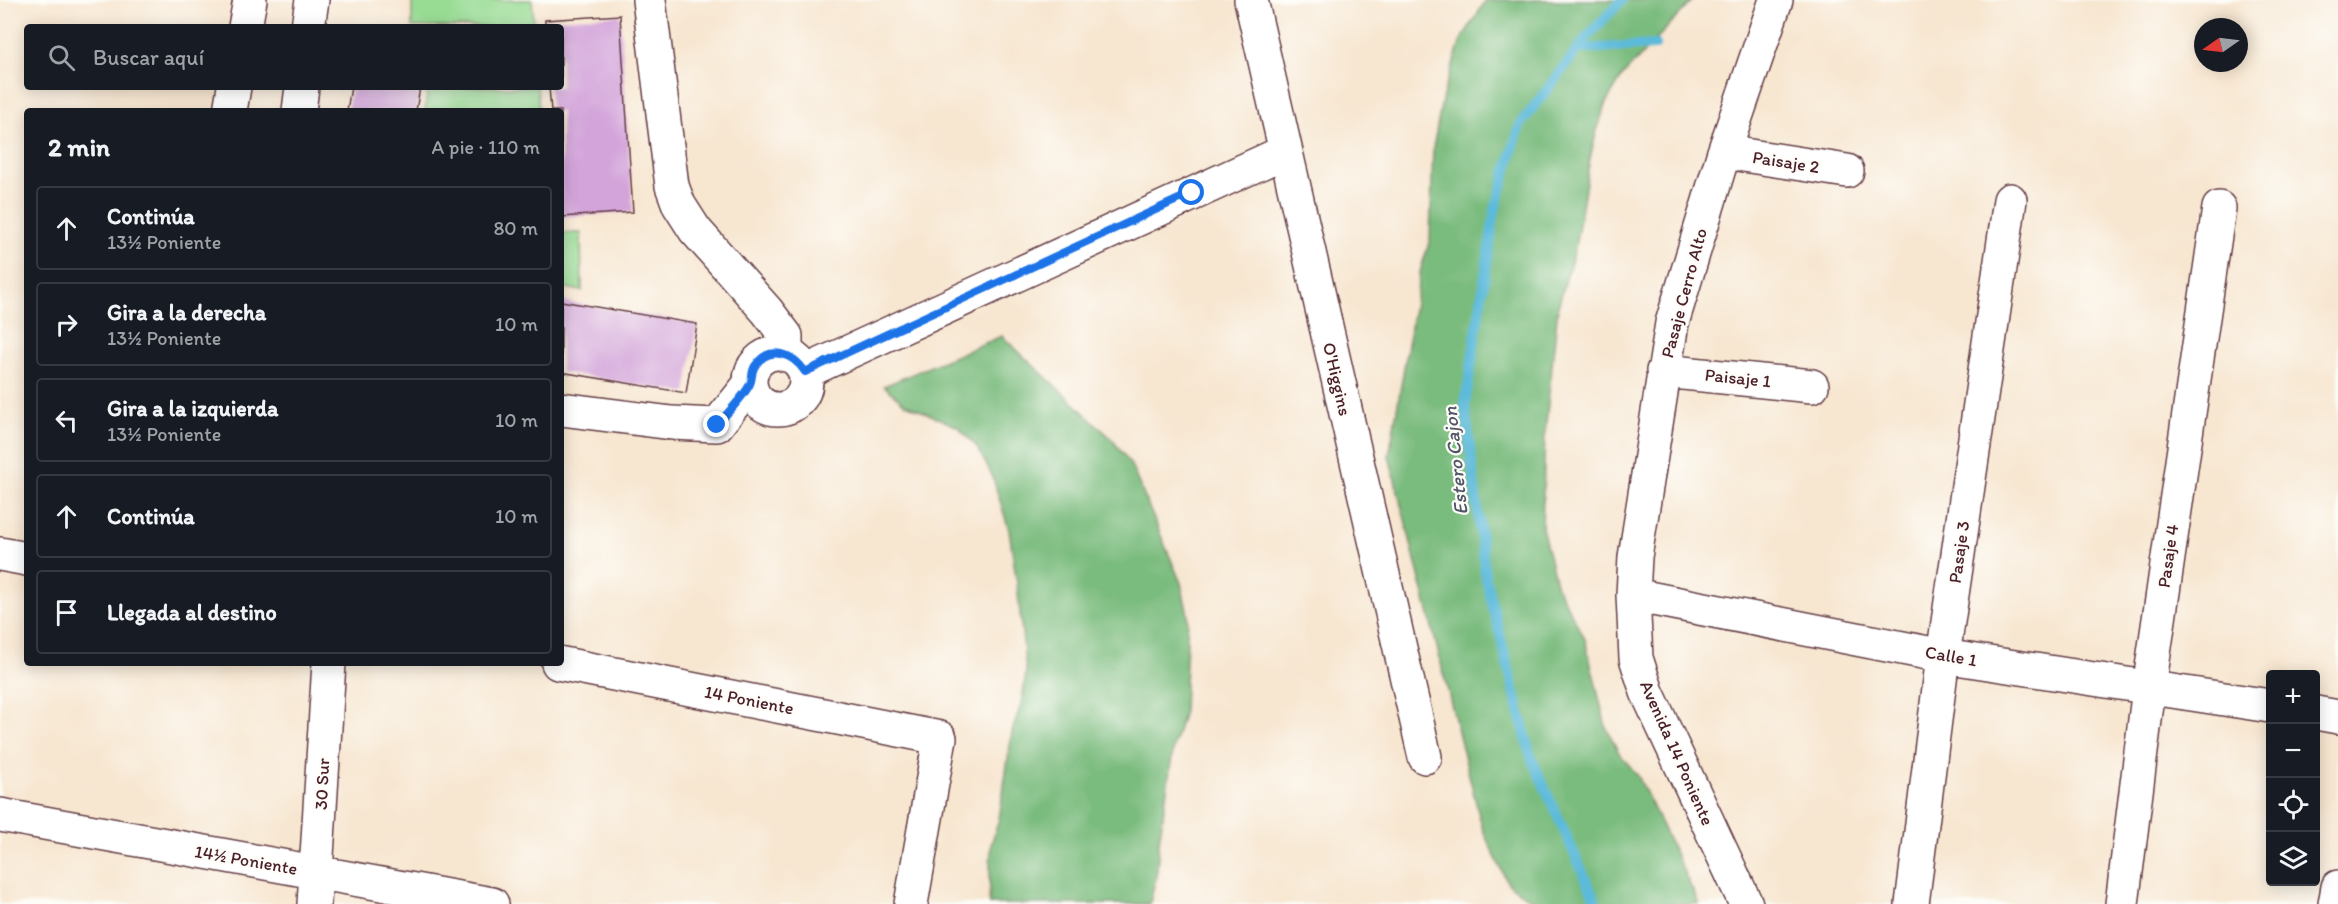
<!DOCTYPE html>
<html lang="es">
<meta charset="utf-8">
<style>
body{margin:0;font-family:Itim,sans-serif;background:#242831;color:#f1f3f6}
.controls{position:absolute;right:18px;bottom:18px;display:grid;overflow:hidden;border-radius:6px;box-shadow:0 3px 15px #0003}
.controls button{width:54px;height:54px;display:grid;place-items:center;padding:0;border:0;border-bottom:2px solid #363941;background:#171b24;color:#f1f3f6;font:30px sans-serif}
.compass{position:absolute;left:2194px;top:18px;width:54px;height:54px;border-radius:50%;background:#171b24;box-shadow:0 3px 15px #0003;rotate:256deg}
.stop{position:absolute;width:18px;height:18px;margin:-14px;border:4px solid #1a73e8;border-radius:50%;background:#fff}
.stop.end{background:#1a73e8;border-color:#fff;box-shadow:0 2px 6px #0008}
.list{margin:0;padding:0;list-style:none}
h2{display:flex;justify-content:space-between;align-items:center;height:78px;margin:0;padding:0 24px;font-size:26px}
h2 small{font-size:20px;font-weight:400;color:#9ea1a6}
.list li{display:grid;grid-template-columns:39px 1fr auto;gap:18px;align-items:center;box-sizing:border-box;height:84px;margin:0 12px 12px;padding:0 12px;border:2px solid #363941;border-radius:6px}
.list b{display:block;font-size:22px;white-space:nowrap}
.list p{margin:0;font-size:20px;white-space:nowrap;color:#9ea1a6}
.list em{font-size:20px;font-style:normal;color:#9ea1a6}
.icon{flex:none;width:33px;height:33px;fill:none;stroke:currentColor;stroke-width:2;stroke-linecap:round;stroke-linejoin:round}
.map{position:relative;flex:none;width:2338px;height:904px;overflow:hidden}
.search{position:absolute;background:#171b24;box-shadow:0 3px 15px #0003;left:24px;top:24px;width:540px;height:66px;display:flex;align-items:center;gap:15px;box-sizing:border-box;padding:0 21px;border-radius:6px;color:#9ea1a6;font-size:22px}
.panel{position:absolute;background:#171b24;box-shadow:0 3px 15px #0003;left:24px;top:108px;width:540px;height:558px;border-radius:6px}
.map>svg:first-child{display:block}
</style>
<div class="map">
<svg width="2338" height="904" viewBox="0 0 2338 904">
<rect width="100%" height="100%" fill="#fdfcf7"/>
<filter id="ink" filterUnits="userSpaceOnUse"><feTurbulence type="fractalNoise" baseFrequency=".0167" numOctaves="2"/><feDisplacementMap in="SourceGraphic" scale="12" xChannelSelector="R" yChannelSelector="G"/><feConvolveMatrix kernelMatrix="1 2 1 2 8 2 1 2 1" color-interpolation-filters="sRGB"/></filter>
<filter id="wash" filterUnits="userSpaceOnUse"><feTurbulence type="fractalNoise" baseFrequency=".008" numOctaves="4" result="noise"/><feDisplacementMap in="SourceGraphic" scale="24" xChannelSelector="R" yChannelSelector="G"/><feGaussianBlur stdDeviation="1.35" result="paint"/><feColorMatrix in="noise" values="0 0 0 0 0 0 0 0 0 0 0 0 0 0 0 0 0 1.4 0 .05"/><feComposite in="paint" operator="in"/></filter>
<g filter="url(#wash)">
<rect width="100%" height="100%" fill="#f7e6d0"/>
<!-- green -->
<path fill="#98dc94" stroke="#717e60" stroke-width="1.5" d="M412 0H532L534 27H412Z
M428 87H537L539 111H425Z
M561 233H581L582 291 561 287Z"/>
<!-- forest -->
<path fill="#7abc7e" stroke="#626e54" stroke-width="1.5" d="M1486 0H1693L1623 75 1606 103 1597 130 1590 158 1575 248 1558 307 1545 433 1542 528 1557 587 1585 639 1606 727 1619 753 1638 776 1699 904H1538L1508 884 1483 831 1389 456 1421 268 1430 240 1433 148 1443 95 1461 40Z
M1002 336 1112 439 1131 465 1181 583 1188 615 1184 711 1174 744 1159 842 1157 871 1150 904H989L991 845 999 819 1012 732 1022 701 1026 672 1017 584 1009 530 992 475 976 446 958 427 904 403 884 386Z"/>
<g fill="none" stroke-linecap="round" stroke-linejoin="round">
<!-- stream -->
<path stroke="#5cbada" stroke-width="10" d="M1578 49 1656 45
M1597 904 1531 757 1486 580 1465 405 1495 210 1520 125 1588 36 1622 0"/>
</g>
<g id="blocks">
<!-- building -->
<path fill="#d3a4da" d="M620 15 633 212 561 217V111H551L549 87H561V27H545V20Z
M351 87H420L416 111H347Z
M561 301 697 324 686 393 561 372Z"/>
</g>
</g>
<g filter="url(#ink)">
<use href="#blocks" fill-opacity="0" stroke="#643d44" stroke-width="1.5"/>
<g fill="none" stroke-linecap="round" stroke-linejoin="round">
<!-- minor casing -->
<g stroke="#643d44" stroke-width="36">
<path id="minor" d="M649 0 672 186 679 205 695 230 767 311 786 336V355
M1251 0 1425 757
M245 27 250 0
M308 27 312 0
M230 111 234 87
M299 111 302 87
M1724 152 1847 171
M750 381a28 28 0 1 1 56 0a28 28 0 1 1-56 0Z
M1663 371 1812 386
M805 372 1284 152
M561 409 672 423 717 425 750 384
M0 554 27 559
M1633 595 1943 656 2270 706
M558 663 940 738 911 904
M2316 713 2338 717
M0 815 492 904
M314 904 329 663
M1746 904 1647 692 1636 658 1633 595 1635 557 1672 323 1724 152 1776 0
M1912 904 1943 656 2010 200
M2122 904 2149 688 2219 208
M2335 904 2338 887"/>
</g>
<!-- minor -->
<use href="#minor" stroke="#fff" stroke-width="33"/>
</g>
</g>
<g fill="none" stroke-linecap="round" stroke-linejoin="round" filter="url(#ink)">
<!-- route -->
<path stroke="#1a73e8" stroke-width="8" d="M717 425C726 414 744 397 750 384 753 378 751 372 755 366 769 344 794 354 805 372L1192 193"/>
</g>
<g text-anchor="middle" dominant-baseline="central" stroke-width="4.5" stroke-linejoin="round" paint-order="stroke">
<!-- street labels -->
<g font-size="18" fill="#4a1f2b" stroke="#fdfcf7">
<text transform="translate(1786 162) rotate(9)">Paisaje 2</text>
<text transform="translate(1684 293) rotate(-75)">Pasaje Cerro Alto</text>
<text transform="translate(1738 378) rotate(6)">Paisaje 1</text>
<text transform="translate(1337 379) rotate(77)">O'Higgins</text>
<text transform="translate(1959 552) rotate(-82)">Pasaje 3</text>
<text transform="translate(2168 556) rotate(-82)">Pasaje 4</text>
<text transform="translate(1951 656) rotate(10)">Calle 1</text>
<text transform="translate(749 700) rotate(11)">14 Poniente</text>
<text transform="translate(1677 753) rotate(66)">Avenida 14 Poniente</text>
<text transform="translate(322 784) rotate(-87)">30 Sur</text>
<text transform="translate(246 860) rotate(10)">14½ Poniente</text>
</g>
<!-- water labels -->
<g font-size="20" font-style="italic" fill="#505568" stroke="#fdfcf7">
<text transform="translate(1455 461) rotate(-96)">Estero Cajon</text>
</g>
</g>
</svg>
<div class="controls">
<button>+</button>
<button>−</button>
<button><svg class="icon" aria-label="locate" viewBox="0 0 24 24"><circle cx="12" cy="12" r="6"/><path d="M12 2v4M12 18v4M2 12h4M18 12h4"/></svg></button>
<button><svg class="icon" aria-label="layers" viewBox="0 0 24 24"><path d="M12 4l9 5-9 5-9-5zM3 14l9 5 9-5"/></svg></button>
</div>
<svg class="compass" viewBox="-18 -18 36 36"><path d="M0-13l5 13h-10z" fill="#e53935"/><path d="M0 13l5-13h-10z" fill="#9ea1a6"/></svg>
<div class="stop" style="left:1192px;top:193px"></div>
<div class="stop end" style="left:717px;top:425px"></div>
<div class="search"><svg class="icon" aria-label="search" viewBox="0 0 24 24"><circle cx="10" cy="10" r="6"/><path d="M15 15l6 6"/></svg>Buscar aquí</div>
<section class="panel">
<h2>2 min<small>A pie · 110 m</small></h2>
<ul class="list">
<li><svg class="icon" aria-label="ahead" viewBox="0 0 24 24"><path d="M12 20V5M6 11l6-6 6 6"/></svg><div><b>Continúa</b><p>13½ Poniente</p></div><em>80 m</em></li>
<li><svg class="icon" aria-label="right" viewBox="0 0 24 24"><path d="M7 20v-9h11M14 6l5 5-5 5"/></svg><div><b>Gira a la derecha</b><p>13½ Poniente</p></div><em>10 m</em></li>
<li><svg class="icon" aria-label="left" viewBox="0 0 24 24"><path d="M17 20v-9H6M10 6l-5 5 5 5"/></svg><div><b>Gira a la izquierda</b><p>13½ Poniente</p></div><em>10 m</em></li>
<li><svg class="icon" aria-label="ahead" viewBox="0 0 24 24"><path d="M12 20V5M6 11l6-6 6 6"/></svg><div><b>Continúa</b></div><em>10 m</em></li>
<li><svg class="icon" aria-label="arrive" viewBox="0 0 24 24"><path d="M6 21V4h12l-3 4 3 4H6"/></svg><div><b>Llegada al destino</b></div></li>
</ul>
</section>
</div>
